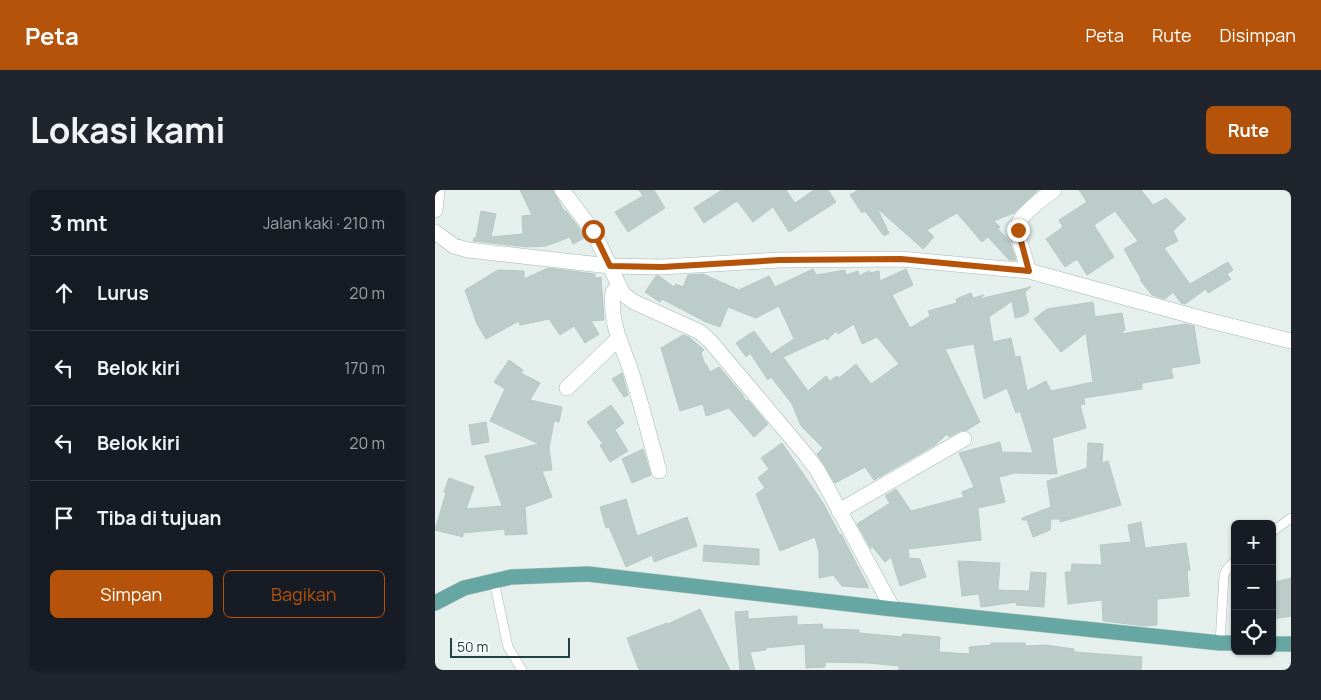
<!DOCTYPE html>
<html lang="id">
<meta charset="utf-8">
<style>
body{margin:0;font-family:Manrope,sans-serif;background:#20242c;color:#f1f3f6}
.controls{position:absolute;right:15px;bottom:15px;display:grid;overflow:hidden;border-radius:8px;box-shadow:0 1px 4px #0004}
.controls button{width:45px;height:45px;display:grid;place-items:center;padding:0;border:0;border-bottom:1px solid #363941;background:#171b24;color:#f1f3f6;font:25px sans-serif}
.scale{position:absolute;left:15px;bottom:12px;width:120px;box-sizing:border-box;padding-left:5px;border:2px solid #224240;border-top:0;font-size:14px;line-height:18px;white-space:nowrap;color:#224240;-webkit-text-stroke:4px #f6fbf9;paint-order:stroke}
.stop{position:absolute;width:15px;height:15px;margin:-11px;border:4px solid #b45309;border-radius:50%;background:#fff}
.stop.end{background:#b45309;border-color:#fff;box-shadow:0 1px 5px #0008}
.list{margin:0;padding:0;list-style:none}
h2{display:flex;justify-content:space-between;align-items:center;height:65px;margin:0;padding:0 20px;font-size:21px}
h2 small{font-size:16px;font-weight:400;color:#9ea1a6}
.list li{display:grid;grid-template-columns:32px 1fr auto;gap:15px;align-items:center;box-sizing:border-box;height:75px;padding:0 20px;border-top:1px solid #363941}
.list b{display:block;font-size:19px;white-space:nowrap}
.list em{font-size:16px;font-style:normal;color:#9ea1a6}
.actions{display:flex;gap:10px;padding:15px 20px}
.actions a{flex:1;padding:11px 0;border:1px solid #b45309;border-radius:8px;text-align:center;font-size:18px;color:#b45309}
.actions .main{background:#b45309;color:#fff}
.icon{flex:none;width:28px;height:28px;fill:none;stroke:currentColor;stroke-width:2;stroke-linecap:round;stroke-linejoin:round}
.map{position:relative;flex:none;width:856px;height:480px;overflow:hidden;border-radius:8px}
header{display:flex;align-items:center;gap:30px;box-sizing:border-box;height:70px;padding:0 25px;background:#b45309;color:#fff}
header strong{font-size:24px}
nav{display:flex;gap:28px;margin-inline-start:auto;font-size:18px}
.intro{display:flex;align-items:center;justify-content:space-between;box-sizing:border-box;height:120px;padding:0 30px}
h1{margin:0;font-size:35px}
.button{padding:12px 22px;border-radius:8px;background:#b45309;color:#fff;font-size:18px;font-weight:700}
main{display:flex;gap:30px;padding:0 30px}
aside{flex:1;background:#171b24;border-radius:8px;box-shadow:0 1px 4px #0004}
.map>svg:first-child{display:block}
</style>
<header>
<strong>Peta</strong>
<nav><a>Peta</a><a>Rute</a><a>Disimpan</a></nav>
</header>
<div class="intro"><h1>Lokasi kami</h1><a class="button">Rute</a></div>
<main>
<aside>
<h2>3 mnt<small>Jalan kaki · 210 m</small></h2>
<ul class="list">
<li><svg class="icon" aria-label="ahead" viewBox="0 0 24 24"><path d="M12 20V5M6 11l6-6 6 6"/></svg><div><b>Lurus</b></div><em>20 m</em></li>
<li><svg class="icon" aria-label="left" viewBox="0 0 24 24"><path d="M17 20v-9H6M10 6l-5 5 5 5"/></svg><div><b>Belok kiri</b></div><em>170 m</em></li>
<li><svg class="icon" aria-label="left" viewBox="0 0 24 24"><path d="M17 20v-9H6M10 6l-5 5 5 5"/></svg><div><b>Belok kiri</b></div><em>20 m</em></li>
<li><svg class="icon" aria-label="arrive" viewBox="0 0 24 24"><path d="M6 21V4h12l-3 4 3 4H6"/></svg><div><b>Tiba di tujuan</b></div></li>
</ul>
<div class="actions"><a class="main">Simpan</a><a>Bagikan</a></div>
</aside>
<div class="map">
<svg width="856" height="480" viewBox="0 0 856 480">
<rect width="100%" height="100%" fill="#e5efec"/>
<!-- building -->
<path fill="#bccdc9" stroke="#b6c9c5" fill-rule="evenodd" d="M85 0H118L129 21H131L151 47 138 54 135 47 111 56 92 57 38 51 39 48H41L46 21 61 24 56 47 88 44 87 26 97 25Z
M204 0H219L230 18 193 42 180 22 208 6Z
M287 0H351L360 13 379 0H393L401 12 354 42 338 17 318 32 302 11 269 33 259 18Z
M423 0H603L579 23 559 31 565 37 563 39 575 52 581 70H574L553 47 547 52 522 23 492 40 499 47 488 59 442 18 454 43 449 46 430 21 427 23 415 5Z
M644 0H706L718 15 731 8 751 29 738 41 743 51 729 58 755 94 793 72 798 80 792 84 796 89 773 103 771 99 750 114 746 113 738 102 730 109 717 105 705 90 706 89 689 59 703 51 680 21 659 35 679 67 652 85 642 69 630 77 611 49 628 37 624 30 652 12Z
M113 78 160 84V88L166 87 169 130 156 131 164 144 150 153 139 136 125 145 114 129 85 135 84 131 51 149 42 134 30 100 63 80 89 81V89Z
M378 79 381 85 410 80 411 85 423 81 424 86 434 81 435 83 444 81 445 91 471 79 478 95 457 105 475 138 495 126 493 121 522 113 521 109 536 103 538 108 549 105 544 109 596 97 590 102 594 122 588 126 580 128 577 111 554 127 558 152 576 148 580 167 585 166 592 201 611 191 616 201 658 192 651 143 626 162 599 129 612 119 658 112 660 127 687 123 690 140 685 144 750 134 759 136 765 173 736 178 738 188 707 193V199L649 208 650 214 645 215 651 238 617 248 622 284 580 283 564 287 570 312 543 318 546 350 473 359 474 368 485 369 491 387 465 396 456 367 450 372 436 355V359L422 334 455 313 450 306 461 299 476 321 529 307 527 302 539 297 524 263 565 252 567 262 598 263 585 221 581 223 572 198 549 209 539 154 510 159 545 232 532 240 525 241 514 247 512 244 500 255 439 290 430 277 400 293 382 264 388 258 366 236 357 214 336 187 333 190 315 163 311 167 301 153 319 141 336 164 359 149 344 116 321 128 293 117 285 137 271 132 227 109 225 112 210 102 221 86H224L239 97 241 94 248 97 253 85 268 84 304 100 334 86 340 97ZM419 134 427 154 442 147 464 174 436 194 421 174 404 188 402 186 395 191 391 186 373 201 348 167 390 148 392 150 401 141 403 144Z
M248 145 254 147 269 160 266 163 270 175 271 174 275 182 284 177 307 204 311 211 313 210 333 234 319 247 294 218 271 226 268 214 245 221 226 158Z
M74 170 88 180 86 183 105 193 95 210 127 217 124 232 119 231 114 258 117 280 107 281 117 307 90 317 92 344 70 345V339L28 343V347L0 340 11 303 9 302 14 288 39 297 31 319 67 316 50 266 104 254 55 231 70 199 59 192Z
M187 183 193 205 189 207 177 189Z
M176 215 189 233 180 240 193 261 175 272 165 255 168 254 152 232Z
M51 232 54 252 37 255 34 235Z
M347 253 388 313 405 345 406 344 434 398 407 396 398 385 384 388V362L380 347 345 361 321 304 330 298 323 288 334 279 326 268Z
M653 253 668 254 667 273 673 271 686 315 625 332V329H616L615 340 598 347 592 330H587V328L616 317 612 291 652 278Z
M208 259 216 285 197 293 187 269Z
M191 309 202 346 252 327 262 356 219 372 217 365 191 377 174 337 171 338 165 317Z
M706 332 710 358 751 353 755 380H752L754 406 722 409V435L710 436 668 431 667 410 633 414 630 382H636L637 374 667 375 665 355 696 352 693 335Z
M269 355 324 359V375L268 371Z
M523 371 565 373 563 400 594 401 596 382 611 383 609 417 581 415 582 412 546 417 544 404 527 406Z
M856 388V426L837 429V393Z
M265 419 295 480H204L192 448 232 433 233 434Z
M313 421V429L362 426V435L387 434 388 439 424 440V443L467 447 468 444 505 447 504 462 535 464 534 457 556 455V453H590V456L611 455 639 459V462L707 467 706 480H464V476L433 473 390 472V477L371 478 370 454 330 458 331 460 315 462 320 480H305L300 422Z"/>
<g fill="none" stroke-linecap="round" stroke-linejoin="round">
<!-- lane casing -->
<g stroke="#a7b8b5" stroke-width="10">
<path id="lane" d="M837 342 856 328
M59 391 73 457 87 480
M785 453 789 385 792 379 800 371"/>
</g>
<!-- street casing -->
<g stroke="#a7b8b5" stroke-width="16">
<path id="street" d="M127 0 158 41 188 104 199 112 265 142 276 152 371 265 383 281 458 419
M0 20 2 0
M0 42 19 56 33 60 175 76 227 77 344 70 466 69 594 81 772 130 856 151
M594 81C591 70 581 46 583 35 586 24 609 7 619 0
M183 98 178 102C174 137 190 159 199 191 208 221 216 251 224 281
M132 198 183 149
M404 321 529 249"/>
</g>
<!-- primary casing -->
<g stroke="#c1caca" stroke-width="16">
<path id="primary" d="M0 413 29 398 76 387 153 384 458 419 785 453H800
M837 454H856"/>
</g>
<!-- lane -->
<use href="#lane" stroke="#fff" stroke-width="9"/>
<!-- street -->
<use href="#street" stroke="#fff" stroke-width="15"/>
<!-- primary -->
<use href="#primary" stroke="#66a7a3" stroke-width="15"/>
</g>
<g fill="none" stroke-linecap="round" stroke-linejoin="round">
<!-- route -->
<path stroke="#b45309" stroke-width="6" d="M158 41 175 76 227 77 344 70 466 69 594 81 583 40"/>
</g>
</svg>
<div class="controls">
<button>+</button>
<button>−</button>
<button><svg class="icon" aria-label="locate" viewBox="0 0 24 24"><circle cx="12" cy="12" r="6"/><path d="M12 2v4M12 18v4M2 12h4M18 12h4"/></svg></button>
</div>
<div class="scale">50 m</div>
<div class="stop" style="left:158px;top:41px"></div>
<div class="stop end" style="left:583px;top:40px"></div>
</div>
</main>
